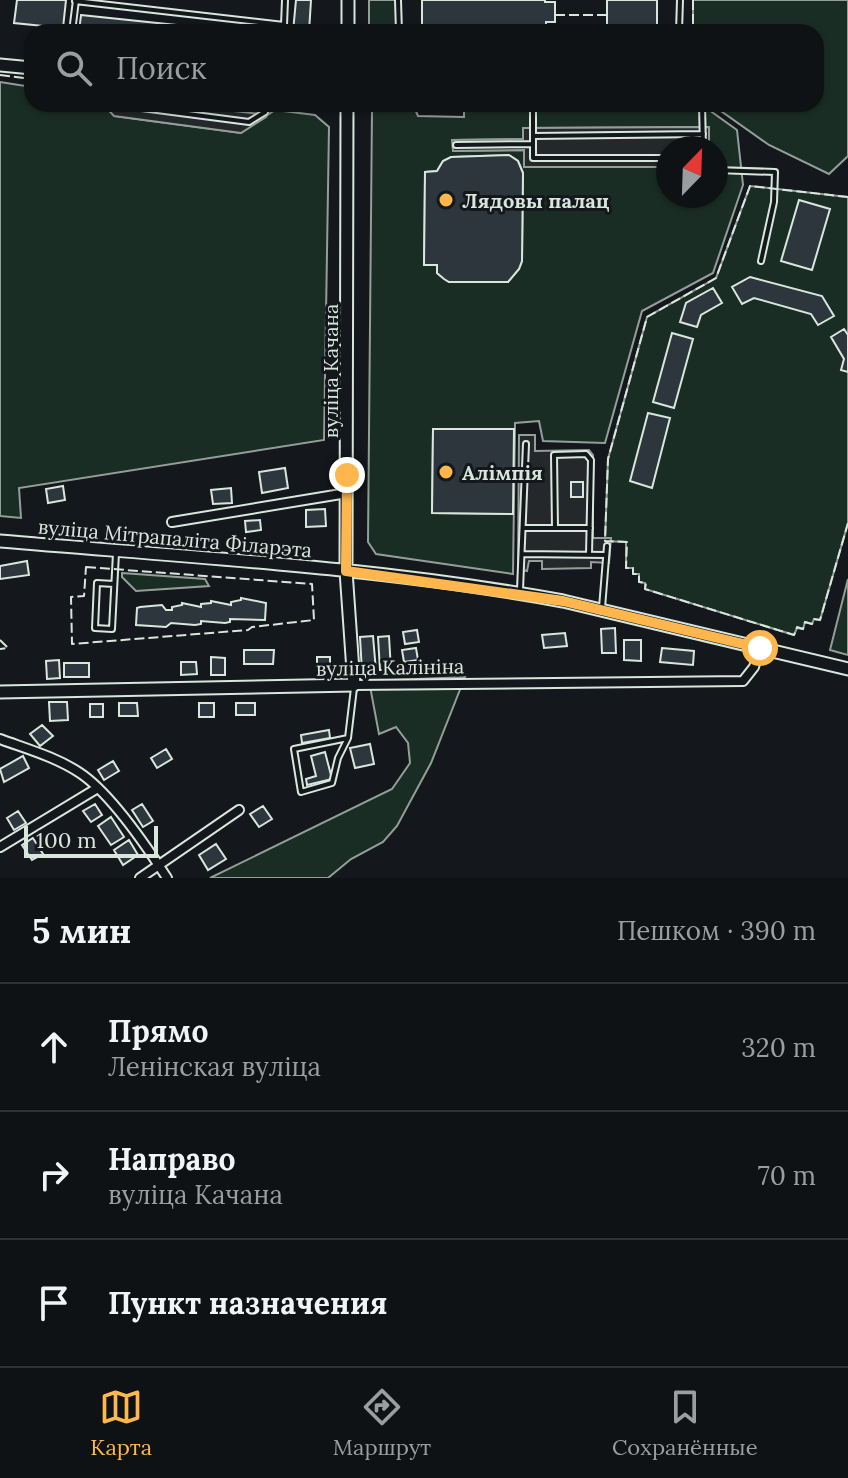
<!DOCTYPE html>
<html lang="ru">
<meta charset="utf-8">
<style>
body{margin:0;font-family:Lora,serif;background:#1d2022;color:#f1f3f6}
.compass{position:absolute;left:656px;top:136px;width:72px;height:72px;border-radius:50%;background:#0f1215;box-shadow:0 2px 6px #0004;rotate:23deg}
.scale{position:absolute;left:24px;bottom:20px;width:134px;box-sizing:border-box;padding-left:8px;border:4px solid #d8e6dc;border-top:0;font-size:22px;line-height:28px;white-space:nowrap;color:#d8e6dc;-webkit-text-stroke:6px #14181c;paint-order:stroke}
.stop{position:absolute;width:24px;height:24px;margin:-18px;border:6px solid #ffb74d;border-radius:50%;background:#fff}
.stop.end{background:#ffb74d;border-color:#fff;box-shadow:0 2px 8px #0008}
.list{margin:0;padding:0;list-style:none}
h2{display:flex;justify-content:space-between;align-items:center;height:104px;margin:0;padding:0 32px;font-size:34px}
h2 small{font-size:26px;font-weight:400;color:#9b9ea0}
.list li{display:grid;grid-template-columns:52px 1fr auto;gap:24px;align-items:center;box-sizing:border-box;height:128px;padding:0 32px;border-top:2px solid #2f3234}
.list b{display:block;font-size:30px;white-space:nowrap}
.list p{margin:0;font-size:26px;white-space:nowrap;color:#9b9ea0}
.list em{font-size:26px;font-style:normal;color:#9b9ea0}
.icon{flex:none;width:44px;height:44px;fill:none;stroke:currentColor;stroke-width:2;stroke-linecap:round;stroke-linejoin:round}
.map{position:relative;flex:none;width:848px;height:878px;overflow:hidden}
.search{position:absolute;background:#0f1215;box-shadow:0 2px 6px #0004;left:24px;right:24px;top:24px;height:88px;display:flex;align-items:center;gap:20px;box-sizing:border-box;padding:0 28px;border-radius:24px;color:#9b9ea0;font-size:30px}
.sheet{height:488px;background:#0f1215}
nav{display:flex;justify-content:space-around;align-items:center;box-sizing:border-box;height:112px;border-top:2px solid #2f3234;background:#0f1215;font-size:22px;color:#9b9ea0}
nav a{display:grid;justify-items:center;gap:4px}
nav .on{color:#ffb74d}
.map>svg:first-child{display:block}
</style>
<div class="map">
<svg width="848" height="878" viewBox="0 0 848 878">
<rect width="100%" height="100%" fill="#14181c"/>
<!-- green -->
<path fill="#1a2d24" stroke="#939e99" stroke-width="2" fill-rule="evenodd" d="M369 0H397V32H369Z
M693 0H848V156L829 174 769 145 711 104H816V32H693Z
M0 82 32 87V104H103L115 116 241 133 275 110 315 115 329 127 324 440 19 488 21 518 0 516Z
M464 108 709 110 737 130 743 185 713 273 642 311 605 443 543 441 539 421 515 423 513 574 376 554 368 542 372 109H415L418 116 464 117ZM708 127 709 148H716V196H668V167H525L524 150 453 151V140L523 139 524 128ZM509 155 518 161 523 173 522 261 519 269 508 282H449L437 273V265H424L425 172 437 171 443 161 451 157ZM433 429 513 430V514L432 513Z
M750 186 848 197V523L820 620 814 619 812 624 805 622 803 629 797 628 794 635 645 589V583L639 582V574H633V568H626V542L605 541 608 459 647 317 716 278Z
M122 573 205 579 209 586 136 591 122 577Z
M848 579V655L830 650Z
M465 677 431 763 397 826 383 842 351 859 328 878H210L392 789 410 763 408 743 396 727 379 734 369 681Z"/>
<!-- parking -->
<path fill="#24282b" stroke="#939e99" stroke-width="2" d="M103 104H171L261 114 266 117 241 133 114 116Z
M709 127V148H668V167H524V150L453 151 452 140 523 139V128Z
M519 435H535V451L589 450 593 455V538H611L609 563 591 562V568L542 569V561H529L527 571 518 569Z"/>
<!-- building -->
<path fill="#2c363c" stroke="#d8e6dc" stroke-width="2" d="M17 0H66L63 28 14 23Z
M296 0H311L309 32H293Z
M422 0H545V2H555V22H546V32H422Z
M607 0H657V32H607Z
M81 15 195 27V32H79Z
M509 155 518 161 523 173 522 261 519 269 508 282H449L444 279 437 273V265H424L425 172 437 171 443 161 451 157Z
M799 200 830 209 812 270 781 261Z
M750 277 822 296 834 316 818 325 811 314 754 298 742 304 732 287Z
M713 288 722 303 701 315 697 327 680 322 686 303Z
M844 329 848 335V372L841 370 844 359 831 337Z
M672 333 693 339 674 408 653 402Z
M648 413 670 418 652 488 630 481Z
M433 429H514L513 514 432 513Z
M285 468 288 488 262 493 259 472Z
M571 482H583V497H571Z
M63 486 65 500 48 503 46 489Z
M231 488 232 503 213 504 211 490Z
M325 509 326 526 306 527V510Z
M260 520 261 530 246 532 245 521Z
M27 561 29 575 0 579V566Z
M241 598 266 603 265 620 230 619V622L225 623 201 621V624L195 625 171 623 166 627 136 625 137 608 140 607 162 605 166 610H172V607L182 605V603L201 607V604L211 603V601L231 605V602L241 600Z
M615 628 616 653H602L601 629Z
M417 630 419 642 405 644 403 632Z
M565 633 567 646 544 648 542 635Z
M373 636 376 671 362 672 360 637Z
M389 636 391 670H380L378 637Z
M624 640H641V661L624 660Z
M416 648 418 660 404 662 402 650Z
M662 648 694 651 693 665 660 662Z
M244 650H274L273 664H244Z
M211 657 225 658V675H211Z
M317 657H330V671H317Z
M59 660 60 678 47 679 46 661Z
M181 662H196L197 674 181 675Z
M64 663H89V677H64Z
M49 702H67L68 720 50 721Z
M119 703H137L138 716H119Z
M199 703H214V717H199Z
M236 703H255V715H236Z
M90 704H103V717H90Z
M42 725 53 736 40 746 30 734Z
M329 730 330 738 302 743 301 735Z
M370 744 374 764 355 768 350 748Z
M166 749 172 759 157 768 151 758Z
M325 752 332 779 307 785 306 779 316 776 311 756Z
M23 756 29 768 4 782 0 769Z
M113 761 119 771 104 780 98 770Z
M95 804 102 815 91 822 83 811Z
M142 804 153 821 143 827 132 810Z
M263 806 272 819 259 827 250 814Z
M18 811 26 823 14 830 7 818Z
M111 817 124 837 111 845 98 826Z
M33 838 43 854 32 860 22 845Z
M129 840 138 855 123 865 114 850Z
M216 844 226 859 208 870 199 855Z"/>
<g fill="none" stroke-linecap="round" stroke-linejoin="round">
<!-- lane casing -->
<g stroke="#d8e6dc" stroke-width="8">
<path id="lane" d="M398 0 399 32
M75 1 284 25 285 0
M581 28V32
M72 32 76 0
M679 32 680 0
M111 104 249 122 265 112 269 104
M533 104V158H668
M702 104 703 148
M533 136 703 134
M456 145 533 144
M716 170 775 172 774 202 761 261
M523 528H555L554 455 586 454 591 460 589 555
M555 528H590
M522 554 606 555
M114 584 97 583 95 628 112 629 116 553
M520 590 526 444
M602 608 607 546
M348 738 338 758 332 783 301 792 294 749 348 738 354 688"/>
</g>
<!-- street casing -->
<g stroke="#d8e6dc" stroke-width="12">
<path id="street" d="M172 522 347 493
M354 685 743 681 754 667 760 648
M0 739C27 749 56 757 80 773 110 793 147 847 167 878
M0 847 96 789
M140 878 239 810"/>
</g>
<!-- secondary casing -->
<g stroke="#d8e6dc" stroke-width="15">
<path id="secondary" d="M348 32V0
M0 65 32 68
M0 541C188 557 377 567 563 601L848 669
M0 692 354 685 346 571 347 104"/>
</g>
<!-- lane -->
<use href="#lane" stroke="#14181c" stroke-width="4"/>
<!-- street -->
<use href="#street" stroke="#14181c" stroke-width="8"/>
<!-- secondary -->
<use href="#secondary" stroke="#14181c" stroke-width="11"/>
<!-- fence -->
<path stroke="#d8e6dc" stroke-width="2" stroke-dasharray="10 4" stroke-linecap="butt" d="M693 0V32
M555 15H607
M0 75 32 79
M217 104 257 108
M848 197 750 186 716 278 647 317 608 459 605 541 627 542 626 568H633V574H639V582L646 583 645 589 794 635 797 627 803 629 805 622 812 624 814 619 820 620 848 523
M86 567 312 584 314 620 252 627 248 630 72 644 71 597 84 596Z
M0 640 8 648 0 649"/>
</g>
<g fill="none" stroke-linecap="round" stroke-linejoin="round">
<!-- route -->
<path stroke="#ffb74d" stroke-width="10" d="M347 475 346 571 563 601 760 648"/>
</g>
<!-- markers -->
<g fill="#ffb74d" stroke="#14181c" stroke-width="3">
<circle cx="446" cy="200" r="8"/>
<circle cx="446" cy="472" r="8"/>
</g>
<g text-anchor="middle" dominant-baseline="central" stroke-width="6" stroke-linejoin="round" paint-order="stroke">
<!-- poi labels -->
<g font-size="20" font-weight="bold" fill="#d8e6dc" stroke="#14181c" text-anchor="start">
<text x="462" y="200">Лядовы палац</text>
<text x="462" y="472">Алімпія</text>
</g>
<!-- street labels -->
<g font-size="20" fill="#d8e6dc" stroke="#14181c">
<text transform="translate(330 371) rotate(-90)">вуліца Качана</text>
<text transform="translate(175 538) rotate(5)">вуліца Мітрапаліта Філарэта</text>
<text transform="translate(390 667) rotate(-1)">вуліца Калініна</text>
</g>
</g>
</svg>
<svg class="compass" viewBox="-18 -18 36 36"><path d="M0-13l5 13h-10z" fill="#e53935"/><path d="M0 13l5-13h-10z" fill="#9b9ea0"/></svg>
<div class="scale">100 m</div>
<div class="stop" style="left:760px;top:648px"></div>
<div class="stop end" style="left:347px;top:475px"></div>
<div class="search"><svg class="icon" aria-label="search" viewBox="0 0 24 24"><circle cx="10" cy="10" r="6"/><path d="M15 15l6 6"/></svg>Поиск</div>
</div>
<section class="sheet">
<h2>5 мин<small>Пешком · 390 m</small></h2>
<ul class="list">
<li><svg class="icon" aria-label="ahead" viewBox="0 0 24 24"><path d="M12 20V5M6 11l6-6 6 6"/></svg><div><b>Прямо</b><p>Ленінская вуліца</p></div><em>320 m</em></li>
<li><svg class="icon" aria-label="right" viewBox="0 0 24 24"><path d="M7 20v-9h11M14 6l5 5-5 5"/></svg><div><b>Направо</b><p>вуліца Качана</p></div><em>70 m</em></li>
<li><svg class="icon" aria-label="arrive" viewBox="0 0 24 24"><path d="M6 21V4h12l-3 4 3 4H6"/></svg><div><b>Пункт назначения</b></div></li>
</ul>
</section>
<nav>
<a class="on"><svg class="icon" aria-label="map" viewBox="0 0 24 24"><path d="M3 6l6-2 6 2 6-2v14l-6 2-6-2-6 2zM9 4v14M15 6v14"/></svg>Карта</a>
<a><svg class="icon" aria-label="directions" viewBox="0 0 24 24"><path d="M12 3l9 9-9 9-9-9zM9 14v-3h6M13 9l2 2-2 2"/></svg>Маршрут</a>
<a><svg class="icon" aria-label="saved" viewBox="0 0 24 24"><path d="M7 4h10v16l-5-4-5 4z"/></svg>Сохранённые</a>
</nav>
